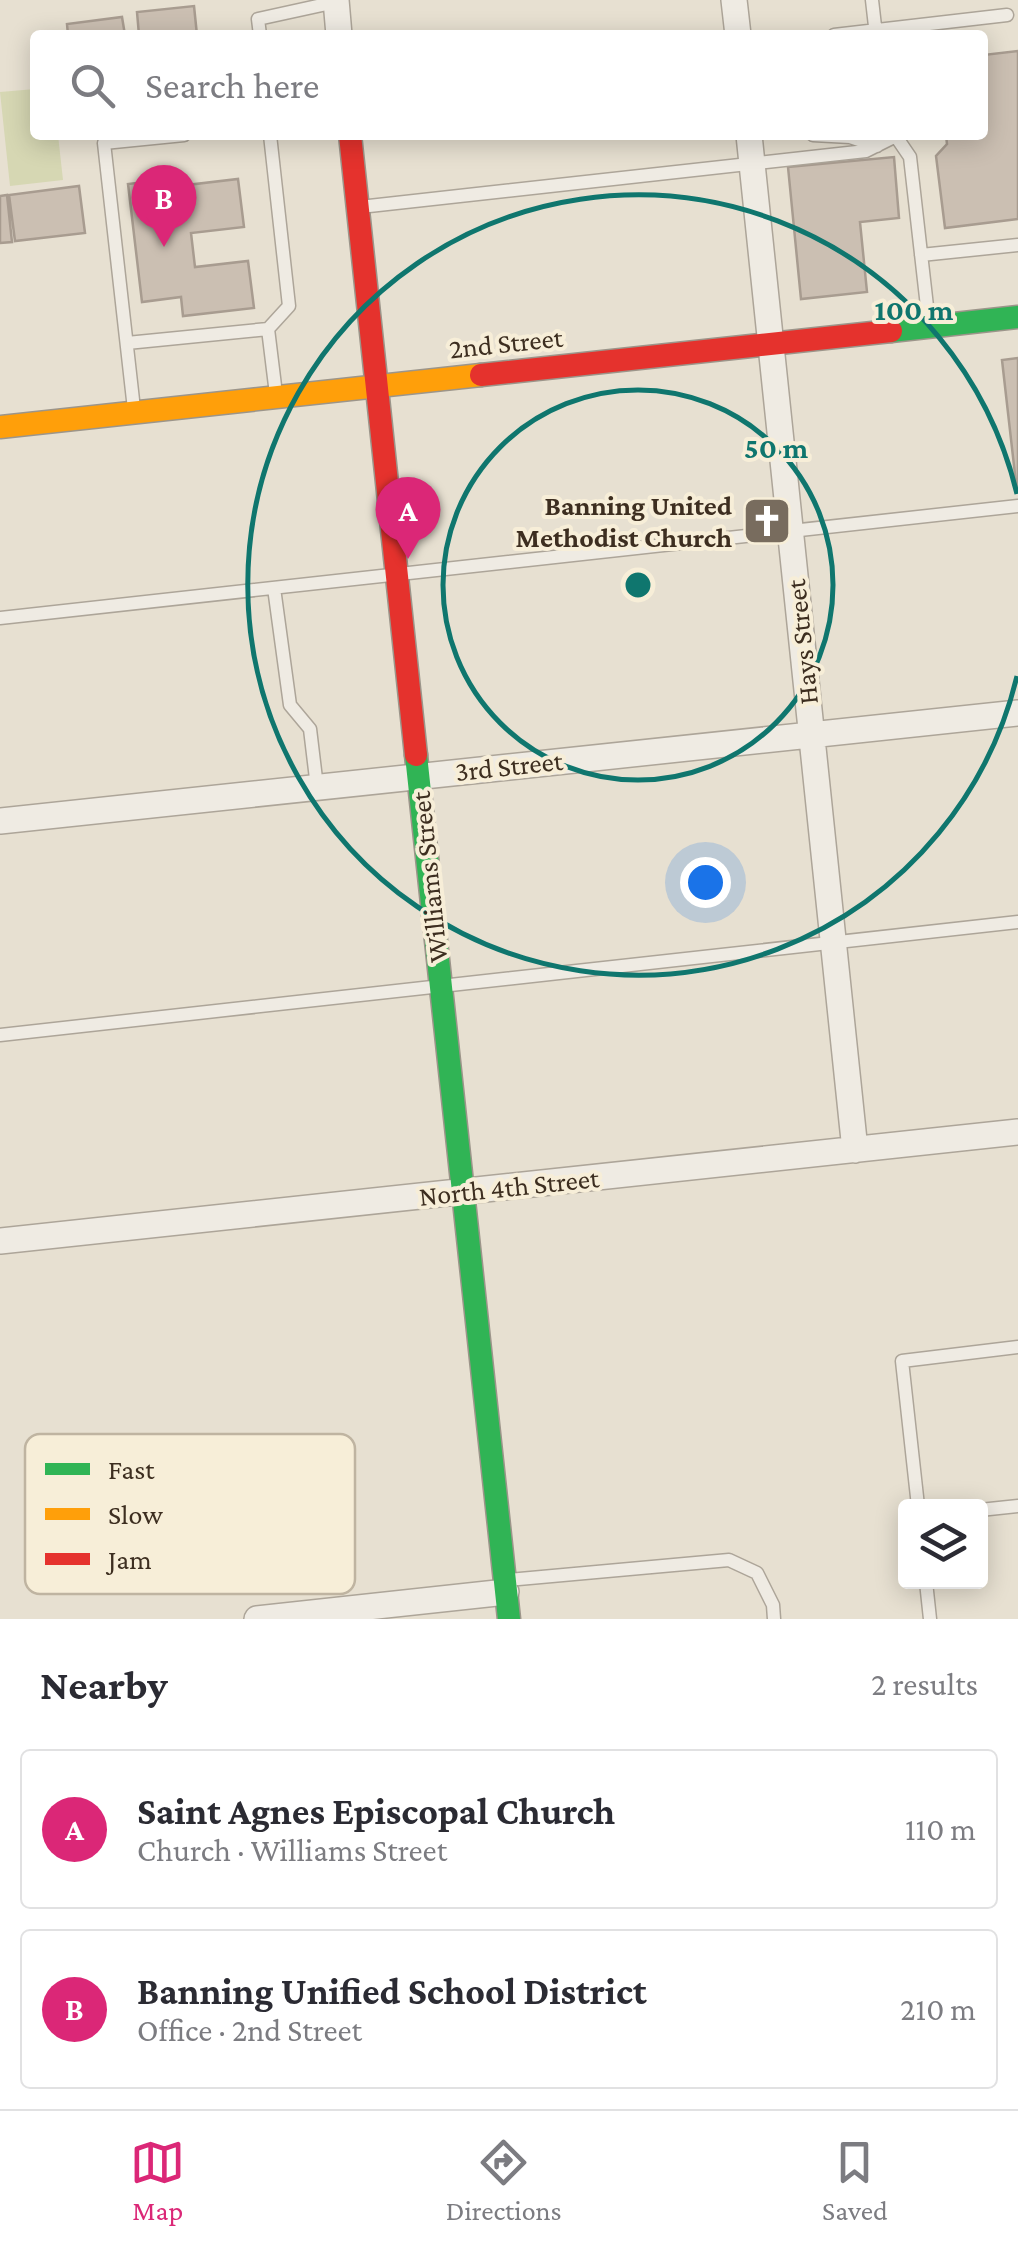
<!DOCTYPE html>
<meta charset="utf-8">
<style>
body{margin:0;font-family:"Crimson Pro",serif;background:#f7f7f7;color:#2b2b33}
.controls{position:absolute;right:30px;bottom:30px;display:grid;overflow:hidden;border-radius:10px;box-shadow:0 5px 25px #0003}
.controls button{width:90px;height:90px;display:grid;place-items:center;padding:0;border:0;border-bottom:2px solid #e1e1e2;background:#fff;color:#2b2b33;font:50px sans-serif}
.you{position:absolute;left:705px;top:882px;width:35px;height:35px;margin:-25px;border:8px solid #fff;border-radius:50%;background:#1a73e8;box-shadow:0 0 0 15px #1a73e833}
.badge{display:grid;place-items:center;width:65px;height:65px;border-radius:50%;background:#db2777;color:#fff;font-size:32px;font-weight:700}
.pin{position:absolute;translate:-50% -82px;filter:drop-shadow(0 2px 5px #0008)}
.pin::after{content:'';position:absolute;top:52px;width:35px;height:30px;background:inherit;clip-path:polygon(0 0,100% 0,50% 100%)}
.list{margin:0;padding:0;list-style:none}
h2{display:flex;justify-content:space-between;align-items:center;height:130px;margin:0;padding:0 40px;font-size:42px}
h2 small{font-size:32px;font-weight:400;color:#7c7c81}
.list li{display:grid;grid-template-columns:65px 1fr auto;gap:30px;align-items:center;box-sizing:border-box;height:160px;margin:0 20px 20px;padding:0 20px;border:2px solid #e1e1e2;border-radius:10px}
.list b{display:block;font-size:38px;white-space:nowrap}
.list p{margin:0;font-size:32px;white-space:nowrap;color:#7c7c81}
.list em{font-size:32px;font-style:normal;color:#7c7c81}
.icon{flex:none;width:55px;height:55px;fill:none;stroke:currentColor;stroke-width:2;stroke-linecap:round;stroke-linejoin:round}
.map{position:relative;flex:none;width:1018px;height:1619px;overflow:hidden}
.search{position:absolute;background:#fff;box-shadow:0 5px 25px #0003;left:30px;right:30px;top:30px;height:110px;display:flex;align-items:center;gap:25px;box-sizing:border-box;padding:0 35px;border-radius:10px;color:#7c7c81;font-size:38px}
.sheet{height:490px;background:#fff}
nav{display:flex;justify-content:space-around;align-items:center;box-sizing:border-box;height:140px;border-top:2px solid #e1e1e2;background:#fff;font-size:28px;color:#7c7c81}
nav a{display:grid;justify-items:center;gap:5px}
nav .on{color:#db2777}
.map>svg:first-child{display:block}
</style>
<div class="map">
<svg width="1018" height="1619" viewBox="0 0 1018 1619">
<rect width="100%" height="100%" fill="#e7e0d1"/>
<!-- green -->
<path fill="#d6d7b3" d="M35 89V135H58L63 180 10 186 0 92Z"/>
<!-- building -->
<path fill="#cbbfb2" stroke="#a89c90" stroke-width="2.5" d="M194 6 197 35H139L137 12Z
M122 17 125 35H68L67 24Z
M1018 51V219L945 228 936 156 947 144 946 135H983V55Z
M894 157 899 218 860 222 867 292 801 299 788 167Z
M177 178 178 186 238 179 244 227 191 233 195 267 248 261 254 308 183 316 181 297 142 302 128 184Z
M79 186 85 233 15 241 9 195Z
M7 195 12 242 0 243V196Z
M1018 358V492H1017L1002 360Z"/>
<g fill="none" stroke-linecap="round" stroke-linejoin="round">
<!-- lane casing -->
<g stroke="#ada599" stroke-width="15">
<path id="lane" d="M872 0 876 35
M260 35 258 19 336 2
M834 35 1007 15
M813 135 850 137 877 146
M895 135 910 157 929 324
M360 207 866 151 896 136
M921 255 1018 245
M268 329 276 394
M127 343 268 329 289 306 270 135
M134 409 104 143 184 135
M274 588 290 705 310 729 317 787
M0 618 1018 506
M0 1035 1018 922
M918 1506 902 1361 1018 1347
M980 1510 1018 1506
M507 1580 729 1560 757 1573 773 1605 774 1619
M926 1582 930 1619"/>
</g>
<!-- street casing -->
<g stroke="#ada599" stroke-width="28">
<path id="street" d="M336 0 339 35
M734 0 738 35
M749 135 855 1150
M0 821 1018 713
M0 1241 1018 1132
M257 1619 506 1592"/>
</g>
<!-- fast casing -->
<g stroke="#9c958a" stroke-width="25">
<path id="fast" d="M891 331 1018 317
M416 755 509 1619"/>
</g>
<!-- slow casing -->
<g stroke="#9c958a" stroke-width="25">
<path id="slow" d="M0 427 481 375"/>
</g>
<!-- jam casing -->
<g stroke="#9c958a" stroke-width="25">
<path id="jam" d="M350 135 416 755
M481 375 891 331"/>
</g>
<!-- lane -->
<use href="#lane" stroke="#efebe3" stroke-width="12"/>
<!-- street -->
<use href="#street" stroke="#efebe3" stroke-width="25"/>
<!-- fast -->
<use href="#fast" stroke="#30b455" stroke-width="22"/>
<!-- slow -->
<use href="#slow" stroke="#ff9f0a" stroke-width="22"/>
<!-- jam -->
<use href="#jam" stroke="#e5322d" stroke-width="22"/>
</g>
<!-- distance rings -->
<g fill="none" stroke="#0f766e" stroke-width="5">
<circle cx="638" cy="585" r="195"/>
<path d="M1017 676A390 390 0 1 1 1017 494"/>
</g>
<!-- icons -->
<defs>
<g id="church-square" transform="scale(2.5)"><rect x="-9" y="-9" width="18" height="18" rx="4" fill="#786c5e" stroke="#f7eed8"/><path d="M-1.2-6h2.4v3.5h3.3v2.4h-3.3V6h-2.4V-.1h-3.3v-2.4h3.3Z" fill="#fff"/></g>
</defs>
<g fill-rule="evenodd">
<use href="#church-square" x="767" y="521"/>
</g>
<g text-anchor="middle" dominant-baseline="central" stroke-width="8" stroke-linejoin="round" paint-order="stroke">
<!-- street labels -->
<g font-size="28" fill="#3d2e20" stroke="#f7eed8">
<text transform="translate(506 343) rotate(-6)">2nd Street</text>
<text transform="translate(802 642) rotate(-96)">Hays Street</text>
<text transform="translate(509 766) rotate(-6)">3rd Street</text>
<text transform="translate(429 877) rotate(-96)">Williams Street</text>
<text transform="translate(509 1187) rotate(-6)">North 4th Street</text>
</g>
<!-- poi labels -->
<g font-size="28" font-weight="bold" fill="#3d2e20" stroke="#f7eed8" text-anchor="end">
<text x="732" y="505">Banning United<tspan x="732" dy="32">Methodist Church</tspan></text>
</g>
</g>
<!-- legend -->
<rect x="25" y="1434" width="330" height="160" rx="15" fill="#f7eed8" stroke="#bfb4a1" stroke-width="2.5"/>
<rect x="45" y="1463" width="45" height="12" fill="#30b455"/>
<rect x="45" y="1508" width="45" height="12" fill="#ff9f0a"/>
<rect x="45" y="1553" width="45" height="12" fill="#e5322d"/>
<g font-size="28" fill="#3d2e20">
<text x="108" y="1479">Fast</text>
<text x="108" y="1524">Slow</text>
<text x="108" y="1569">Jam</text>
</g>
<circle cx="638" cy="585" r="15" fill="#0f766e" stroke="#f7eed8" stroke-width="5"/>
<g font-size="30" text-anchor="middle" font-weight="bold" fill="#0f766e" stroke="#f7eed8" stroke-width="8" stroke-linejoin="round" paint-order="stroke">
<text x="914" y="320">100 m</text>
<text x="776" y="458">50 m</text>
</g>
</svg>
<div class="controls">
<button><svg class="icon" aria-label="layers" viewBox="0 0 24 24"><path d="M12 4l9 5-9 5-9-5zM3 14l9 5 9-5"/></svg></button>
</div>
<div class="you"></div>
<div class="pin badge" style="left:408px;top:559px">A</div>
<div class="pin badge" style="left:164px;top:247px">B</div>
<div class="search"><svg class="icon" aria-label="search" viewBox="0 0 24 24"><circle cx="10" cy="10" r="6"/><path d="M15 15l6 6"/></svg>Search here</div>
</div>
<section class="sheet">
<h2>Nearby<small>2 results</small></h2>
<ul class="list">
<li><span class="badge">A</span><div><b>Saint Agnes Episcopal Church</b><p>Church · Williams Street</p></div><em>110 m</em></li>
<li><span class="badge">B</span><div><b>Banning Unified School District</b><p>Office · 2nd Street</p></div><em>210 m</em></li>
</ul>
</section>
<nav>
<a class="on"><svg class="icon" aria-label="map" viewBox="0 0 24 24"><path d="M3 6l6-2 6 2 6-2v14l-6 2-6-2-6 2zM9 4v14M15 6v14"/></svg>Map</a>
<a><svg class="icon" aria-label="directions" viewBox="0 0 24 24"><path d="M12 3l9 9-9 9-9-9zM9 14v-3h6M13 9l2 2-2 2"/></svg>Directions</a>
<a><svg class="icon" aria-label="saved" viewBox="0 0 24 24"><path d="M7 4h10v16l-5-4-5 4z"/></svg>Saved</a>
</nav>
